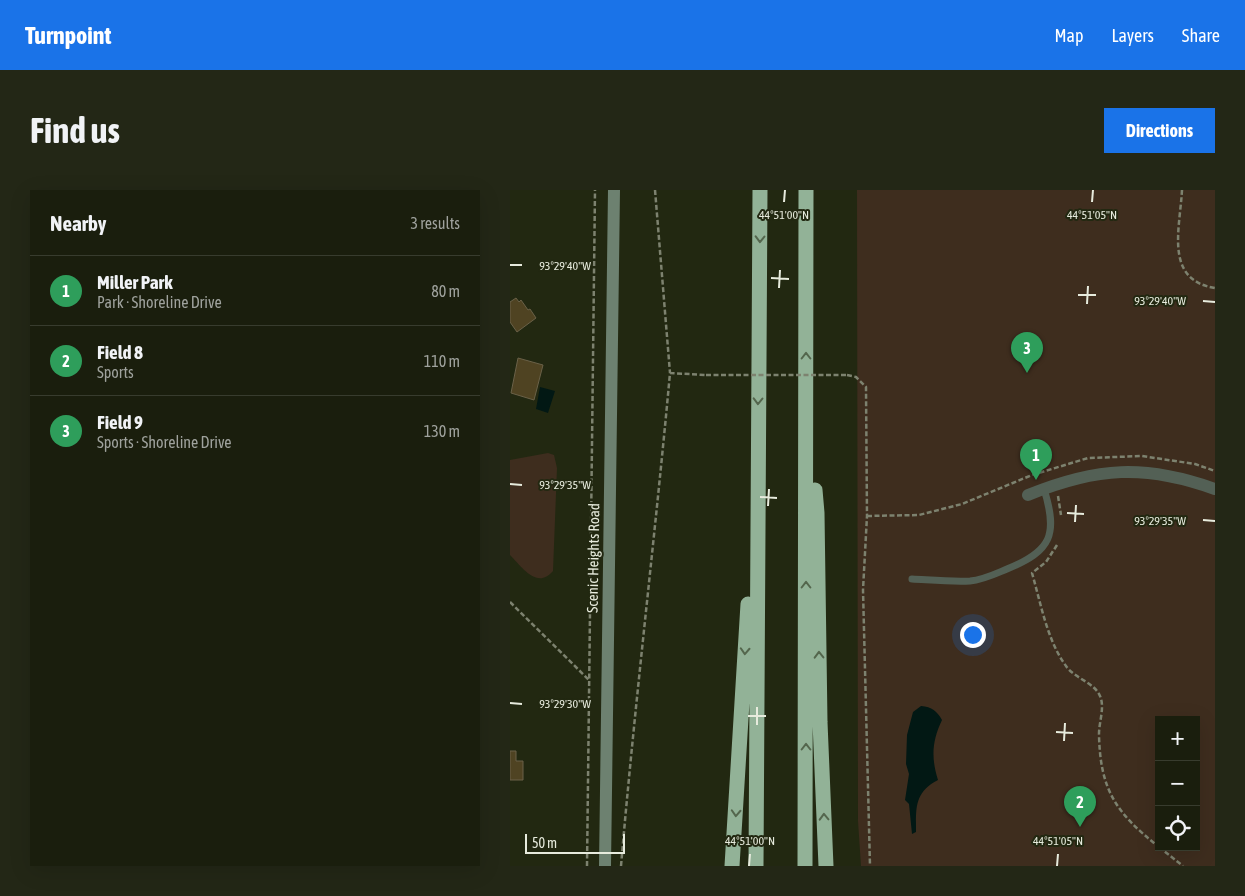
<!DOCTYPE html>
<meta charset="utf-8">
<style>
body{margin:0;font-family:"Asap Condensed",sans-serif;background:#232716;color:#f1f3f6}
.controls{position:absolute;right:15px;bottom:15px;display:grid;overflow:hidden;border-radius:0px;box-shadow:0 5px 20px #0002}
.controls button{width:45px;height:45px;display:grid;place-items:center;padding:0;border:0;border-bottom:1px solid #383c2e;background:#1a1e0d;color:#f1f3f6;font:25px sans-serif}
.scale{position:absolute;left:15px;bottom:12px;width:100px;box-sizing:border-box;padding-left:5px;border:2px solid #e7ebdd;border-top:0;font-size:14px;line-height:18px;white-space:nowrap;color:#e7ebdd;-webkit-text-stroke:4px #222811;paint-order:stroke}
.you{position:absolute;left:462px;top:444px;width:18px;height:18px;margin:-12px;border:4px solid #fff;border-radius:50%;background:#1a73e8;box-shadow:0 0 0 8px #1a73e833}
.badge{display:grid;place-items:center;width:32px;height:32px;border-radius:50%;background:#1a73e8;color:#fff;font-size:16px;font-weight:700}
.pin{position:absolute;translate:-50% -41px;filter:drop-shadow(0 1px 2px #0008)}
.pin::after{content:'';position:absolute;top:26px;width:18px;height:15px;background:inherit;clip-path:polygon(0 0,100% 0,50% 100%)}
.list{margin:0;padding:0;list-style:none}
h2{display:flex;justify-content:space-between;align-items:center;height:65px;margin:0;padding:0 20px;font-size:21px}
h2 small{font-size:16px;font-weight:400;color:#9fa29d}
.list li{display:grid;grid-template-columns:32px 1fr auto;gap:15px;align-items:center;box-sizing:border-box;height:70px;padding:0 20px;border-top:1px solid #383c2e}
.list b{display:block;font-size:19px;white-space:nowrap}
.list p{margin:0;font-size:16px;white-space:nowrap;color:#9fa29d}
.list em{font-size:16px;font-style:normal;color:#9fa29d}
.icon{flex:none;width:28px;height:28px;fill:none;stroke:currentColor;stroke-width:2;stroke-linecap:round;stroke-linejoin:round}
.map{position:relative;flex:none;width:705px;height:676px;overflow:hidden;border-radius:0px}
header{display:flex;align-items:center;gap:30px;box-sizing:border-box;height:70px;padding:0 25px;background:#1a73e8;color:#fff}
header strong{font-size:24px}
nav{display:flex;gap:28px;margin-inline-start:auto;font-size:18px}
.intro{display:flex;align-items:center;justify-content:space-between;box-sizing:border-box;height:120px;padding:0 30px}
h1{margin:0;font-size:35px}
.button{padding:12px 22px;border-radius:0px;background:#1a73e8;color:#fff;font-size:18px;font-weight:700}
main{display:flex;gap:30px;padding:0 30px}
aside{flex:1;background:#1a1e0d;border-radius:0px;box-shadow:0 5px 20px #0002}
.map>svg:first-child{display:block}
</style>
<header>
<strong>Turnpoint</strong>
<nav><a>Map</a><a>Layers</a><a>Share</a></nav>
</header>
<div class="intro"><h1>Find us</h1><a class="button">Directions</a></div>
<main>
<aside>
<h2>Nearby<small>3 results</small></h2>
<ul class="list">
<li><span class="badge" style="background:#2e9e5b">1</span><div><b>Miller Park</b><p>Park · Shoreline Drive</p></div><em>80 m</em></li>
<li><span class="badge" style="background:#2e9e5b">2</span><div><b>Field 8</b><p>Sports</p></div><em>110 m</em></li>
<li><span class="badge" style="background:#2e9e5b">3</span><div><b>Field 9</b><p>Sports · Shoreline Drive</p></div><em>130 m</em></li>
</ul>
</aside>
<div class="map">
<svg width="705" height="676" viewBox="0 0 705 676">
<rect width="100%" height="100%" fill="#222811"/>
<!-- green -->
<path fill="#3e2d1e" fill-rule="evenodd" d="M347 0H705V676H351L348 631ZM649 530H686V657H649Z
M38 263 44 265 47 278 43 381C27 400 12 377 0 365V270Z"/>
<!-- water -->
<path fill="#021814" d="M30 197 45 201 38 223 26 219Z
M411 516C422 517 427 521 432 530 422 551 421 568 428 590 404 602 406 619 406 642L402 644 399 614 395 610 399 584 396 574 397 545 403 522Z"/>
<!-- building -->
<path fill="#4f4322" stroke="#6a6148" d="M6 108 9 112 11 110 18 120 20 119 26 128 7 142 0 132V112Z
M8 168 33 175 24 210 1 203Z
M0 561H6V571H13V590H0Z"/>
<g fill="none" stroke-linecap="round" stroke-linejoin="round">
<!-- path -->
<path stroke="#7d826f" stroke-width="2.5" stroke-dasharray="5 2.5" stroke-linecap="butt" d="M145 0 160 183
M672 0C670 39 654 90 705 98
M337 185 346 187 356 197 357 326 353 400 360 676
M548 306 551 325
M357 326 409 325 452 314 522 285 578 268 632 266 685 274 705 281
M547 355 536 372 522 383C531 414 537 450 556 476 565 489 584 492 590 506 595 517 589 532 589 544 590 600 606 623 649 657
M0 412 79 490
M649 657 673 676
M77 676 85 0
M111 676C125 511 145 348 160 183L196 185"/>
<!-- lane -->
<path stroke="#536055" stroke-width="7" d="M402 389C421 390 441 392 460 391 473 390 485 384 497 379 542 361 548 344 534 299"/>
<!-- street -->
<path stroke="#536055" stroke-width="12" d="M518 305C587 277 635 274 705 299"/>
<!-- secondary -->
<path stroke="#6d8170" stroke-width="12" d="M95 676 104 0"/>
<!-- highway -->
<path stroke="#92b297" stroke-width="15" d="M305 300 307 323 310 532 316 676
M222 676 238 414
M246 676 250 0
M295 676 296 0"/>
<!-- path-bridge -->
<path stroke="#7d826f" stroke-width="2.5" stroke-dasharray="5 2.5" stroke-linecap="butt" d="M196 185H337"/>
</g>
<!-- one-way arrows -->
<defs><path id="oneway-chevron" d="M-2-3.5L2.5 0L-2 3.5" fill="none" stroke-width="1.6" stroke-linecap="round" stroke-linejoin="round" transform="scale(1.25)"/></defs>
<g stroke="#54664d">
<use href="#oneway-chevron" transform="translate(250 49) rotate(91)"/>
<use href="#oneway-chevron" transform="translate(296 166) rotate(-90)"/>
<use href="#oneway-chevron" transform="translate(248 211) rotate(91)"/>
<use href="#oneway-chevron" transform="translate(296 395) rotate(-90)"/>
<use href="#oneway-chevron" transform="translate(235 461) rotate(93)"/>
<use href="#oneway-chevron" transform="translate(309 465) rotate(-91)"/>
<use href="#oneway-chevron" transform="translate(296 557) rotate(-90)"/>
<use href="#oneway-chevron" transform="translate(226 623) rotate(93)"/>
<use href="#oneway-chevron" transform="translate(314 627) rotate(-92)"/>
</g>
<!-- ticks -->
<path fill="none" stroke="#e7ebdd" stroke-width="2" d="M274 12 275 0M582 12 583 0M0 75H12M261 88 279 89M269 98 270 80M568 105H586M693 111 705 112M577 114 578 96M0 294 12 295M250 307 267 308M258 316 259 299M557 323 574 324M693 330 705 331M565 332 566 315M0 513 12 514M238 526H256M247 535V517M546 542 563 543M554 551 555 533M239 676 240 664M547 676 548 664"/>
<g text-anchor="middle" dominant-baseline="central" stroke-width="4" stroke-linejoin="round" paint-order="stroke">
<!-- street labels -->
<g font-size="15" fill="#e7ebdd" stroke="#222811">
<text transform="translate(83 368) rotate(-89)">Scenic Heights Road</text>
</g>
</g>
<g font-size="12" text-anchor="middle" fill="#e7ebdd" stroke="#222811" stroke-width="4" stroke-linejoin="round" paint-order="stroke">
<text x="274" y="29">44°51'00"N</text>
<text x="582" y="29">44°51'05"N</text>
<text x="55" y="80">93°29'40"W</text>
<text x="650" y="115">93°29'40"W</text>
<text x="55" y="299">93°29'35"W</text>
<text x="650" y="335">93°29'35"W</text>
<text x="55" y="518">93°29'30"W</text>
<text x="240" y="655">44°51'00"N</text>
<text x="548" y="655">44°51'05"N</text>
</g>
</svg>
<div class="controls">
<button>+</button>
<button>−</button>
<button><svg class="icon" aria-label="locate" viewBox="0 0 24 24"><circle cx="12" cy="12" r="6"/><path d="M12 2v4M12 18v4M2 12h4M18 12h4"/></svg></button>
</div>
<div class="scale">50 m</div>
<div class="you"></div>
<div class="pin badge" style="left:526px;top:290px;background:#2e9e5b">1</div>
<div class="pin badge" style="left:570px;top:637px;background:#2e9e5b">2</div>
<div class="pin badge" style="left:517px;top:183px;background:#2e9e5b">3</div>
</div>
</main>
